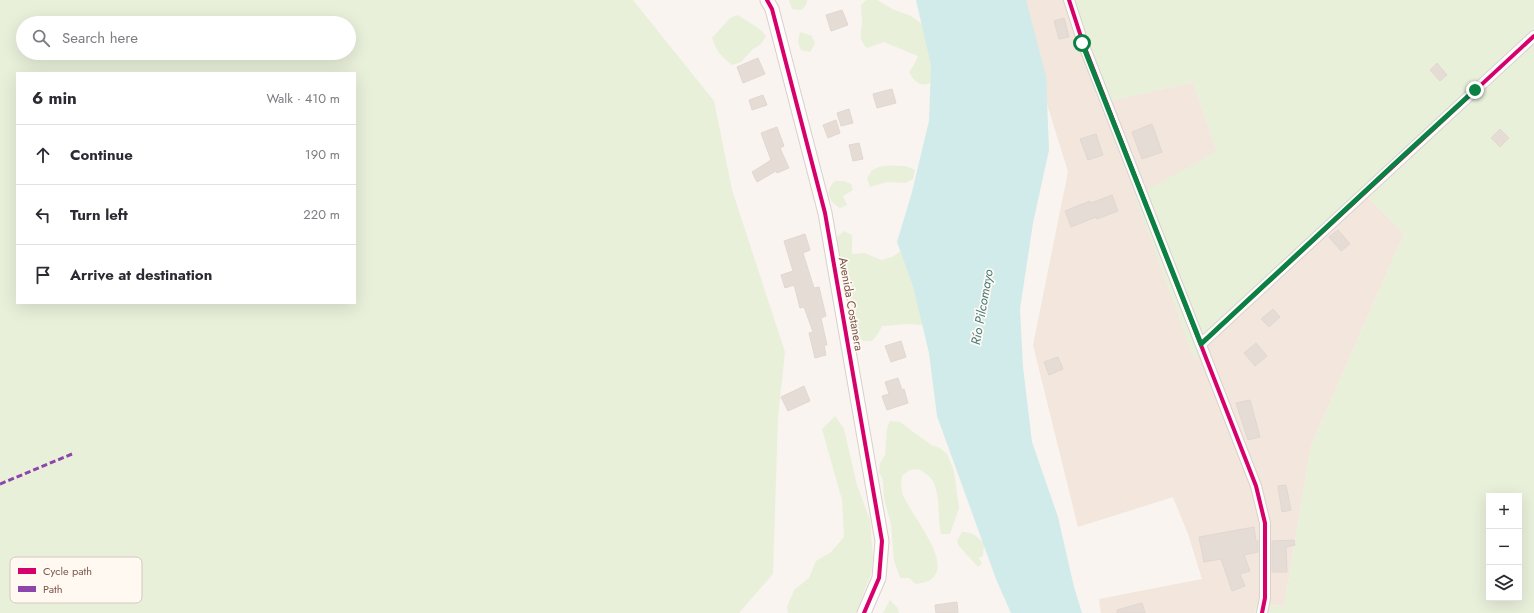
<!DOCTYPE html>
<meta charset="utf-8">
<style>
body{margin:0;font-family:Jost,sans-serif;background:#f7f7f7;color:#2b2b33}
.controls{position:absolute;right:12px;bottom:12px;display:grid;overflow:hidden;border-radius:0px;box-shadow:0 4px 16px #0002}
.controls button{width:36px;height:36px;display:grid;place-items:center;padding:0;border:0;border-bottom:1px solid #e1e1e2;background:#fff;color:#2b2b33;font:20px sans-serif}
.stop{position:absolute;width:12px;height:12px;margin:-9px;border:3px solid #0b8043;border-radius:50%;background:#fff}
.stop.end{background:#0b8043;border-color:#fff;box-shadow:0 1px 4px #0008}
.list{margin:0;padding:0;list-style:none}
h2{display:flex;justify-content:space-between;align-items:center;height:52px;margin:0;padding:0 16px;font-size:17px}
h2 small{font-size:13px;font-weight:400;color:#7c7c81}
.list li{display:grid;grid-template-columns:26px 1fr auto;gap:12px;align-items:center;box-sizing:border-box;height:60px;padding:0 16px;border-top:1px solid #e1e1e2}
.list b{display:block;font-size:15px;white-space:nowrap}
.list em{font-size:13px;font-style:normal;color:#7c7c81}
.icon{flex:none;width:22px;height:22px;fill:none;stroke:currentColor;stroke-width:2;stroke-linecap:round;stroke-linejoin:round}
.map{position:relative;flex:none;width:1534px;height:613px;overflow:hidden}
.search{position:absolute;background:#fff;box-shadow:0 4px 16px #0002;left:16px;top:16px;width:340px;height:44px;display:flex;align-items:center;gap:10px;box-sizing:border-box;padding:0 14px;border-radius:22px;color:#7c7c81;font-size:15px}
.panel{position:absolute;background:#fff;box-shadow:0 4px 16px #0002;left:16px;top:72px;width:340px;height:232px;border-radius:0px}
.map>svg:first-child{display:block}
</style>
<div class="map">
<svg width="1534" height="613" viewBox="0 0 1534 613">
<rect width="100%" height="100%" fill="#f9f4ef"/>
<!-- residential -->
<path fill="#f2e6dd" d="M1016 0H1071L1109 101 1193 82 1217 151 1194 359 1366 195 1404 234 1311 446 1284 606 1256 604 1255 613H1101L1099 599 1202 579 1188 534 1173 497 1078 527 1033 345 1068 172 1036 68Z"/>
<!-- green -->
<path fill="#e8f0da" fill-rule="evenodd" d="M0 0H633L714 101 732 190 785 352 778 417 773 574 739 613H0ZM23 23H349V53H23ZM17 73H355V303H17Z
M789 0H807V3L802 10 792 9Z
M866 0H877L892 9 911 16 926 27 937 80C923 88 916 85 909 72L914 65 918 56 884 42 867 48C857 37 862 35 862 21 862 16 861 10 861 5Z
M1071 0H1534V613H1255L1256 604 1284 606 1311 446 1404 234 1366 195 1194 359 1135 197 1217 151 1193 82 1109 101ZM1489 496H1519V598H1489Z
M738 15C748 23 758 25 766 36L761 44 753 49 741 62 732 65C722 57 716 51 712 38L730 18Z
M800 32 812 36 815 44 810 52 801 50 798 42Z
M906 166 915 170 913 179 905 183 887 182 870 187 867 178C869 176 870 172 873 170 880 164 896 166 906 166Z
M835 181H844L851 184 853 190 843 196 847 205 840 208C829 202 824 191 835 181Z
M844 231 852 235V253L854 254 864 253 882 260 892 257 899 252 909 253 937 326 910 324 882 326 878 334 872 341H863L856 335 852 327V308L849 291 837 246V237Z
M835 416 844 429 857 485 870 520 873 556 871 574 856 613H788L787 607 794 590 809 578 816 561 831 552 844 537 842 500 822 429Z
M890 421 900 422 931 445 940 448 947 454 954 471 959 508 950 534H941C937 517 941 498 933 481 930 476 923 472 919 469L909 470 902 476C901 483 901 488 903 495 910 514 951 559 933 578 929 582 921 583 916 584L909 578H900L894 561 891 524 884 498 883 480 879 472 880 463 885 455 887 428Z
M962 532C972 532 978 536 984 544L983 556 979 558 982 564 978 567 959 546 957 541Z
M890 600 897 607 899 613H883Z"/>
<!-- water -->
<path fill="#d0ebea" d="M916 0H1026L1046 76 1049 150 1033 223 1020 309 1023 367 1032 442 1058 517 1074 587 1082 613H1011L996 579 937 416 929 353 913 286 897 242 912 192 929 121 931 65Z"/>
<!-- building -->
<path fill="#e6dcd6" stroke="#e2d6d1" d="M842 10 848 25 831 31 826 15Z
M1064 18 1069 37 1059 39 1054 21Z
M758 58 765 74 743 83 737 67Z
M1437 63 1447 75 1440 81 1430 70Z
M892 89 896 103 877 108 873 94Z
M763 95 767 105 752 110 749 100Z
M849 109 853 123 841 126 837 113Z
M836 120 840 133 828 138 823 125Z
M1152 124 1162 152 1142 159 1132 132Z
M777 127 784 146 780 148 789 168 777 173 776 171 757 182 752 172 771 160 761 133Z
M1500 129 1509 138 1500 147 1491 138Z
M1096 134 1103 155 1088 160 1080 139Z
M859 143 863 159 853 161 849 145Z
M1112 195 1118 211 1097 219 1096 217 1071 227 1065 211 1090 201 1091 203Z
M1338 230 1350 244 1341 251 1329 237Z
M805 234 810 250 803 253 814 288 819 287 826 316 821 318 827 345H824L826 355 815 358 809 333 813 332 804 307 800 308 794 285 785 288 781 275 793 271 784 241Z
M1273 309 1280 317 1269 327 1261 319Z
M901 341 906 357 891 362 885 346Z
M1256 343 1267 356 1255 366 1244 353Z
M1058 357 1063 369 1049 375 1044 362Z
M898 378 902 390 904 389 908 403 887 410 882 396 889 394 885 382Z
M804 386 810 401 788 411 781 397Z
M1250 400 1260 437 1248 440 1236 403Z
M1286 485 1291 510 1282 512 1278 486Z
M1254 527 1256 541H1258V552L1244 555 1250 571 1240 574 1245 586 1232 591 1221 559 1204 562 1199 537Z
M1294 540 1295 545 1286 547 1287 572H1272V541Z
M957 602 958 613H936L935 605Z
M1142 603 1145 613H1117V610Z"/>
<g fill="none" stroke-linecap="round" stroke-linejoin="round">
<!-- street casing -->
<g stroke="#d9d1cd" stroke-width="12">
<path id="street" d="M1069 0 1083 43 1256 486 1265 523V598L1262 613
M1201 344 1534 36"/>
</g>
<!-- secondary casing -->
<g stroke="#d9cfcb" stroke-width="15">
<path id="secondary" d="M767 0 772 9 825 213 882 541 879 578 864 613"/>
</g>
<!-- street -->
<use href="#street" stroke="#fefdfd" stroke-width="10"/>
<!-- secondary -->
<use href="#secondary" stroke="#fefdfd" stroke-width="13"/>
<!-- quiet -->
<path stroke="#8e44ad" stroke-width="3" stroke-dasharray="6 3" stroke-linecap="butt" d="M0 484 72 454"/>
<!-- cycleway casing -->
<g stroke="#fff9f2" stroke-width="6">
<path id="cycleway" d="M767 0 772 9 825 213 882 541 879 578 864 613
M1069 0 1083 43 1256 486 1265 523V598L1262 613
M1201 344 1534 36"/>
</g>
<!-- cycleway -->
<use href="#cycleway" stroke="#d6006c" stroke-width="4"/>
</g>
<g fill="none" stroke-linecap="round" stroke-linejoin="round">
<!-- route -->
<path stroke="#0b8043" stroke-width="5" d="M1082 43 1201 344 1402 157 1475 90"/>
</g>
<g text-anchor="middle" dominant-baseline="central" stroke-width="3.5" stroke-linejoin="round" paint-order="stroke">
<!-- street labels -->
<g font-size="12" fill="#7a574d" stroke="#fff9f2">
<text transform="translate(851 304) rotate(80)">Avenida Costanera</text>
</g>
<!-- water labels -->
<g font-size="13" font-style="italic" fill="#407b7e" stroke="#fff9f2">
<text transform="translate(982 307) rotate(-80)">Río Pilcomayo</text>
</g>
</g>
<!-- legend -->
<rect x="10" y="557" width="132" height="46" rx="6" fill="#fff9f2" stroke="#d7c8c0" stroke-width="1"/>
<rect x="18" y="568" width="18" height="6" fill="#d6006c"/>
<rect x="18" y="586" width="18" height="6" fill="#8e44ad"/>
<g font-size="11" fill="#7a574d">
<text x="43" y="575">Cycle path</text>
<text x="43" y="593">Path</text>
</g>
</svg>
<div class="controls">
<button>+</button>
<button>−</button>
<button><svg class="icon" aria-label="layers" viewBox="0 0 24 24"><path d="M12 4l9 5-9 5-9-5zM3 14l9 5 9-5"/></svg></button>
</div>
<div class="stop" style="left:1082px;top:43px"></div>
<div class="stop end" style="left:1475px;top:90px"></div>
<div class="search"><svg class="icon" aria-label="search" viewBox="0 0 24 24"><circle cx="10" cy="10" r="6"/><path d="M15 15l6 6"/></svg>Search here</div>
<section class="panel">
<h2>6 min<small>Walk · 410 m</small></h2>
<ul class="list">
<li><svg class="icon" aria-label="ahead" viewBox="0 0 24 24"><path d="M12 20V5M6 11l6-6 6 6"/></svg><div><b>Continue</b></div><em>190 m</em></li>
<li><svg class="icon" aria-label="left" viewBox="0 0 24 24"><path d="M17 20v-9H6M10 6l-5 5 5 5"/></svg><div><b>Turn left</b></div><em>220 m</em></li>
<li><svg class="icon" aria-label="arrive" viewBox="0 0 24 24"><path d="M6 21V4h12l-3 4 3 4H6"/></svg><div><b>Arrive at destination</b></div></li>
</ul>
</section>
</div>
